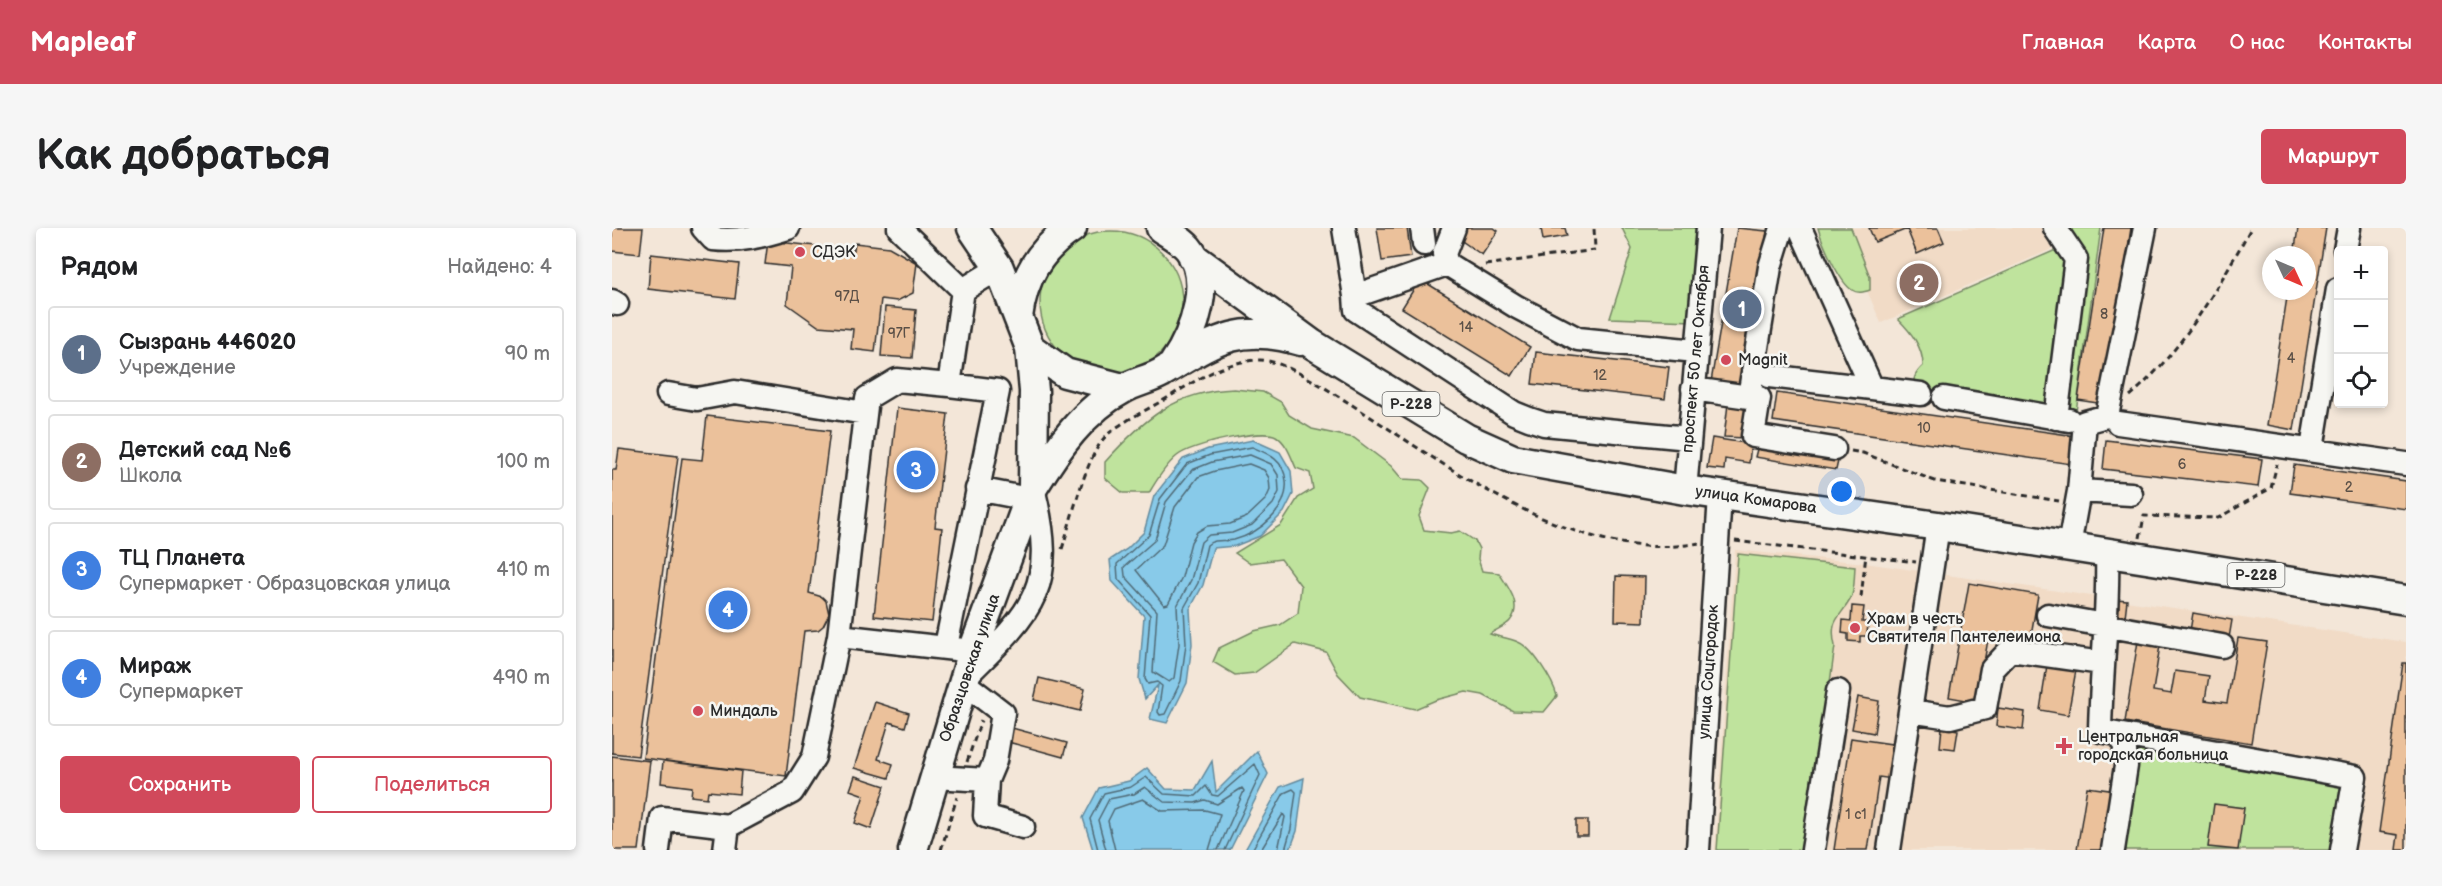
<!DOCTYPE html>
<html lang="ru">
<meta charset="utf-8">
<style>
body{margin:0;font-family:"Balsamiq Sans",sans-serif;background:#f6f6f6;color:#202124}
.controls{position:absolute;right:18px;top:18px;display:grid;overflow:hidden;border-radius:6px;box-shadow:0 3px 9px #0003}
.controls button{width:54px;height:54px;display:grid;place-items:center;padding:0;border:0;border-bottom:2px solid #e0e0e0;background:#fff;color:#202124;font:30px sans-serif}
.compass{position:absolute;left:1650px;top:18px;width:54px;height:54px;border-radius:50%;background:#fff;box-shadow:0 3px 9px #0003;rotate:134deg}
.you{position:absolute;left:1230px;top:264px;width:21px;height:21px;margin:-15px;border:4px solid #fff;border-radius:50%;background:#1a73e8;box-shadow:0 0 0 9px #1a73e833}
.badge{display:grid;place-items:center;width:39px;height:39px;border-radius:50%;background:#d1495b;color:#fff;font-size:20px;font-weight:700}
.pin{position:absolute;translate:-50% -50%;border:3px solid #fff;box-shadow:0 2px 6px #0006}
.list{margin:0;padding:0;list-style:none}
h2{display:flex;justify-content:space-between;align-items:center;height:78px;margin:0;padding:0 24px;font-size:26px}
h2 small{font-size:20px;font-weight:400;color:#757577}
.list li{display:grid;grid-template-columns:39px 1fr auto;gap:18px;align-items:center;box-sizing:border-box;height:96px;margin:0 12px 12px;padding:0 12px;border:2px solid #e0e0e0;border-radius:6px}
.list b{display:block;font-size:22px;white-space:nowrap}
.list p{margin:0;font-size:20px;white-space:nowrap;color:#757577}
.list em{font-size:20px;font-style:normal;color:#757577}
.actions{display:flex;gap:12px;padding:18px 24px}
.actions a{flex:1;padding:14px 0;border:2px solid #d1495b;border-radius:6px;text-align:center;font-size:21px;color:#d1495b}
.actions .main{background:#d1495b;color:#fff}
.icon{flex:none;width:33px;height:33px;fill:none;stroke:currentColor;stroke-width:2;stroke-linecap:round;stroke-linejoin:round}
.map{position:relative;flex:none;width:1794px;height:622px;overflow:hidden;border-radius:6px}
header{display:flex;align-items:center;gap:36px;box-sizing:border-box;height:84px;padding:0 30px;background:#d1495b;color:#fff}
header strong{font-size:28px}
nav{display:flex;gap:33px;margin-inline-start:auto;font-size:21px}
.intro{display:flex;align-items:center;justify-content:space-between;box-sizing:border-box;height:144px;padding:0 36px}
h1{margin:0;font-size:42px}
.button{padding:15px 27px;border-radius:6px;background:#d1495b;color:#fff;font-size:21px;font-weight:700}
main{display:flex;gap:36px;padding:0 36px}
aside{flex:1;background:#fff;border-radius:6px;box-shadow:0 3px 9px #0003}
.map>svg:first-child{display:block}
</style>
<header>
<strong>Mapleaf</strong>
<nav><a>Главная</a><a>Карта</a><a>О нас</a><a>Контакты</a></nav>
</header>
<div class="intro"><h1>Как добраться</h1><a class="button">Маршрут</a></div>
<main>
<aside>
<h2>Рядом<small>Найдено: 4</small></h2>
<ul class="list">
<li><span class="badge" style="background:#5c6f8a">1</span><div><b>Сызрань 446020</b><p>Учреждение</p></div><em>90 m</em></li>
<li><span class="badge" style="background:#8d6e63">2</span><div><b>Детский сад №6</b><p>Школа</p></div><em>100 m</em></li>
<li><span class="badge" style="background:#3f7fe0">3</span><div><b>ТЦ Планета</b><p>Супермаркет · Образцовская улица</p></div><em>410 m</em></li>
<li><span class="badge" style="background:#3f7fe0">4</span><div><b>Мираж</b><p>Супермаркет</p></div><em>490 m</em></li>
</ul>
<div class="actions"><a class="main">Сохранить</a><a>Поделиться</a></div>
</aside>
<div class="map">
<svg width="1794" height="622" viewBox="0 0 1794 622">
<rect width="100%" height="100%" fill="#f3e6d8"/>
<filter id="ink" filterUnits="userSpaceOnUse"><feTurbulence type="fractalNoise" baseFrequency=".0167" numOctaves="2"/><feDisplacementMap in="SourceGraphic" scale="12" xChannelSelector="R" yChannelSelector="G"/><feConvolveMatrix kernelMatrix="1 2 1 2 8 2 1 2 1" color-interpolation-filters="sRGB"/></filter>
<g filter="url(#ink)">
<!-- built -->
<path fill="#f1dbc6" d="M1228 0H1468L1454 15 1269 95Z
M1123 322 1253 335 1794 414V622H1103Z"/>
<!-- green -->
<path fill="#bfe39d" stroke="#758764" stroke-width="1.5" d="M1010 0H1083L1091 26 1081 93 998 90 1020 21Z
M1206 0H1239L1258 49V62C1252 64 1246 66 1240 62 1227 54 1210 14 1206 0Z
M1453 0H1489L1464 184 1447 185 1467 30Z
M428 74a71 71 0 1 1 142 0a71 71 0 1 1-142 0Z
M1453 18 1461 32 1442 187 1302 163C1300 152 1303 145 1311 138 1311 119 1299 104 1286 91Z
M622 161 651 164 669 174 677 187 700 201 742 210 779 238 790 251 810 252 818 260 807 288 812 302 839 305 848 303 863 313 867 321 866 331 870 343 887 345C896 359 911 377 898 393 894 398 883 402 878 406 887 409 897 410 906 414 921 420 941 453 945 468L932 484 901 483 871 467 854 464 824 472 803 481 748 469 726 446 714 424 683 416 642 445 623 447 601 434 607 420 642 403 668 397 686 385 689 358 669 331 637 335 623 325 669 297 686 270 701 261 698 245 684 240C679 229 675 215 664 208 650 200 577 217 565 228 554 237 544 253 537 265H511L493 250V234C531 192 563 163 622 161Z
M1126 326 1243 339C1242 349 1243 364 1238 372 1227 391 1217 392 1223 418L1195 622H1105Z
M1526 518 1736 555 1724 622H1507Z"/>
<!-- water -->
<path fill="#88cae9" stroke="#638a9d" stroke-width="1.5" d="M641 212 668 224 679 243 681 266 672 284 648 308 623 318 601 320 591 357 578 381 580 416 575 455 555 495 538 491 546 457 533 471 527 451 532 388 500 353 498 332 515 321 532 304 542 268 571 231 596 221Z
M645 523 656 546 618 622H481L471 590 487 560 517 553 535 540 554 561 583 562 600 533 604 564Z
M692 550 685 603 678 622H633L668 559Z"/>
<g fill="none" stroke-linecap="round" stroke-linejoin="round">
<!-- shore -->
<path stroke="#506b77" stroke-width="1.5" d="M640 219C657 226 672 232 674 253 677 281 648 305 622 312 613 314 603 310 595 317L586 355 572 380 574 416 569 453 553 486 548 487 546 484 550 458 545 454 536 456 533 451 538 387 506 351 505 336 537 307 548 271 575 236 598 227Z
M638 227 659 236 666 247 667 264 661 276 640 297 620 305 597 307 589 314 579 352 565 378 567 416 562 450 557 454 541 444 545 383 513 348 512 339 543 312 554 274 580 242 600 234Z
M637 236 652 242 657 250 658 262 654 271 635 289 618 296 595 298 585 304 579 314 570 349 556 376 552 377 524 342 551 317 563 279 586 249 603 243Z
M486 622 478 591 492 565 519 559 534 549 552 566 584 568 594 558 600 567 606 568 643 536 648 547 613 622
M494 622 486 592 497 571 522 566 533 559 552 574 583 575 593 572 605 576 630 560 632 563 606 622
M503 622 496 593 502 581 531 571 550 583 593 582 608 586 597 622
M640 622 672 565 681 561 684 564 679 601 673 622
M649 622 671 586 673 589 666 622"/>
</g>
<!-- building -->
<path fill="#ebc19b" stroke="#2b2b2b" stroke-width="1.5" d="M0 0H31L28 26 0 23Z
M765 0H795L799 29 770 33Z
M854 0H882L886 3 870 27 847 11Z
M929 0H953L955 8 931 12Z
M1125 0 1155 3 1130 159 1099 154Z
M1257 0H1326L1332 14 1305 26 1295 1 1263 14Z
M1492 0H1519L1492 176 1466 172Z
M1686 0H1714L1682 202 1655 197 1676 63H1695V27H1682Z
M156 13 242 22 243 15 277 19 305 35 301 65 285 73 269 71 263 124 239 121 241 101 206 98 175 76 179 39 153 36Z
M39 26 127 36 123 71 36 61Z
M808 51 918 119 900 148 790 80Z
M273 79 304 82 300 130 269 128Z
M924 124 1057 139 1053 171 920 156Z
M1165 165 1463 208 1459 236 1161 193Z
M1116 176 1137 182 1133 210 1112 209Z
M285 180 336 186 323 299 330 300 320 394 262 388Z
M95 188 218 203 197 365 210 369 214 373 217 386 211 398 206 402 192 403 174 548 31 530 70 230 90 232Z
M1100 210 1139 216 1137 235 1113 231 1112 242 1095 240Z
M1494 212 1650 231 1646 259 1491 241Z
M7 221 66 228 26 528 0 525V242H4Z
M1145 221 1226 233 1224 242 1143 229Z
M1682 237 1794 253V281L1678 265Z
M1004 348 1033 349 1032 394 1003 393Z
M1357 355 1426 367 1418 413 1377 406 1365 474 1337 469Z
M1504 371 1515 372 1513 389 1502 388Z
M1240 378 1252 379 1250 394H1256L1255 408H1248V414L1236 413V406L1230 405 1231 392 1239 393Z
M1581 385 1620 392 1617 410 1578 403Z
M1626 410 1655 414 1639 515 1513 494 1526 413 1548 417 1541 463 1559 466 1563 443 1597 448 1593 472 1615 475Z
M1791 435H1794V622H1784L1786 607 1767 604Z
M1435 437 1464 442 1456 487 1428 482Z
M427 450 473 461 468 483 422 472Z
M1246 469 1267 473 1262 505 1240 501Z
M263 474 297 485 293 499 277 494 266 531 281 536 277 550 242 540Z
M1386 480 1413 484 1411 502 1384 498Z
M1330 499 1346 502 1343 521 1328 519Z
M400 500 455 515 451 529 396 514Z
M1239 510 1286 517 1281 551 1267 549 1256 622H1222Z
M0 528 38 533 27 622H0Z
M51 533 129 543 127 566 96 563 95 570 79 568 80 559 49 555Z
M243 548 273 558 259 601 243 595 252 567 238 562Z
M1475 559 1504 563 1495 622H1465Z
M1602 576 1632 580 1626 622 1596 619Z
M964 592H976V608H964Z"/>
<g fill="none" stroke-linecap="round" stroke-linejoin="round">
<!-- minor casing -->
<g stroke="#2b2b2b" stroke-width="27">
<path id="minor" d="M91 0 101 11C129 14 150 8 176 0
M287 0 351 62
M732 0 743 68 835 36 905 79 966 111 1084 123
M810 0 812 16
M1188 0 1260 160 1309 166
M1443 0 1464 31 1444 190
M1733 22 1737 0
M835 36 832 26 842 0
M351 62 337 157 285 152 255 170 227 408 361 423
M351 62 387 40
M743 68 744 82 902 185 917 191 932 196 1077 210
M0 73 5 76
M1157 148 1260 160
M1081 161 1137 169 1158 39 1170 0
M56 166 85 171 123 164 253 185
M1137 169 1147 170 1141 208 1222 221
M1332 170 1457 192
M1506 195 1794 236
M1700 221 1726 61
M365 261 417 271
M1073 262 1096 0
M1467 263 1519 266
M1457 318 1467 263 1473 194 1495 188 1533 0
M1495 324C1497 383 1489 444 1488 503L1743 549 1730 622
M1436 387 1610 418
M334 418 386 163 337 157
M355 447C423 381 446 358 421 260
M1298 483 1338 489 1373 480 1380 441 1398 422 1490 435
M321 549 375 552 383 533 391 485 352 455
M375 552 373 588 411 599
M46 622 50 590 116 598
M113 622 116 598 180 564 202 529 227 408
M1086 622 1108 267
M1201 622 1226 463
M1277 622 1326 298
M1501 622 1514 538 1512 508"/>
</g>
<!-- major casing -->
<g stroke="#2b2b2b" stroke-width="33">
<path id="major" d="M549 0C558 6 569 12 576 20 602 51 582 106 562 135
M581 29 700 116 854 210 901 231 1073 262 1326 298 1794 372
M406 89C411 50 427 22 460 0
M418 120 453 145 511 160
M422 258C444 222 472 181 511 161 523 154 536 152 549 145 601 114 625 94 689 113
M301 622 361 423 421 260 422 163 418 120 387 40 360 0"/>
</g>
<!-- path -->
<path stroke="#2b2b2b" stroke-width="3" stroke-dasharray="6 4.5" stroke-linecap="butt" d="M873 37 983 22 982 0
M1518 168C1570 124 1606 59 1639 0
M1239 223 1251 225 1323 253 1447 273
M1528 310 1532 288 1606 290 1659 260 1665 236
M1123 313 1304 334
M450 321C459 293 474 228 494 208 508 194 543 178 560 167 586 151 616 132 648 132 672 132 716 162 737 175 835 237 965 339 1087 315
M1249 369 1254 327
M355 534 369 492
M329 622 345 569"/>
<!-- minor -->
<use href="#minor" stroke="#f6f6f2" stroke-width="22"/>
<!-- major -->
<use href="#major" stroke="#f6f6f2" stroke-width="28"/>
</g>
</g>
<!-- markers -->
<g fill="#d1495b" stroke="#f6f6f2" stroke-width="2">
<circle cx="188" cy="24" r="6"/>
<circle cx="1114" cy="132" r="6"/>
<circle cx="1243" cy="400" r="6"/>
<circle cx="86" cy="483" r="6"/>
<path d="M1449 509h6v6h6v6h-6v6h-6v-6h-6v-6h6z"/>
</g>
<g text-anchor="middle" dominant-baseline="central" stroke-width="5" stroke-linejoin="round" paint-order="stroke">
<!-- number labels -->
<g font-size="14" fill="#5b5047">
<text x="235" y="68">97Д</text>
<text x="1492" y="86">8</text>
<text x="854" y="99">14</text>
<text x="287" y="105">97Г</text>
<text x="1679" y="130">4</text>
<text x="988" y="147">12</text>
<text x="1312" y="200">10</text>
<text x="1570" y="236">6</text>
<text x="1737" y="259">2</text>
<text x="1244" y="586">1 с1</text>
</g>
<!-- shield labels -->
<g fill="#f6f6f2" stroke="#686867" stroke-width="1.5">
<rect x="770.5" y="164" width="57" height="24" rx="4.5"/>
<rect x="1615.5" y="335" width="57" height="24" rx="4.5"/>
</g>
<g font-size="15" font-weight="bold" fill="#2b2b2b">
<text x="799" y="176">Р-228</text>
<text x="1644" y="347">Р-228</text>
</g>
<!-- poi labels -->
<g font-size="16" fill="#2b2b2b" stroke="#f6f6f2" text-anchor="start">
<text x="200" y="24">СДЭК</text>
<text x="1126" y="132">Magnit</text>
<text x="1255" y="391">Храм в честь<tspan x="1255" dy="18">Святителя Пантелеимона</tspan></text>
<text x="98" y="483">Миндаль</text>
<text x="1466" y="509">Центральная<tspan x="1466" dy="18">городская больница</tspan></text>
</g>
<!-- street labels -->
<g font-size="16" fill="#2b2b2b" stroke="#f6f6f2">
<text transform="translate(1084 131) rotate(-85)">проспект 50 лет Октября</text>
<text transform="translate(1144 272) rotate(8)">улица Комарова</text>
<text transform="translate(358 440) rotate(-71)">Образцовская улица</text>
<text transform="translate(1097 444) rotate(-86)">улица Соцгородок</text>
</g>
</g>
</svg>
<div class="controls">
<button>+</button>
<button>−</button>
<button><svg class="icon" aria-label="locate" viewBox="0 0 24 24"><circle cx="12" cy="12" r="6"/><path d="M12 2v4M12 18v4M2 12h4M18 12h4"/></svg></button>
</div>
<svg class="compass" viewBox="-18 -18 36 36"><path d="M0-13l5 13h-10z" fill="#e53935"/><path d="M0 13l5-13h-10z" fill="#757577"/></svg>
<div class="you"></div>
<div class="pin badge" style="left:1130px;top:81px;background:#5c6f8a">1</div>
<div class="pin badge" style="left:1307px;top:55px;background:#8d6e63">2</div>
<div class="pin badge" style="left:304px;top:242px;background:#3f7fe0">3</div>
<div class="pin badge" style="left:116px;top:382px;background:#3f7fe0">4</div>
</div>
</main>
